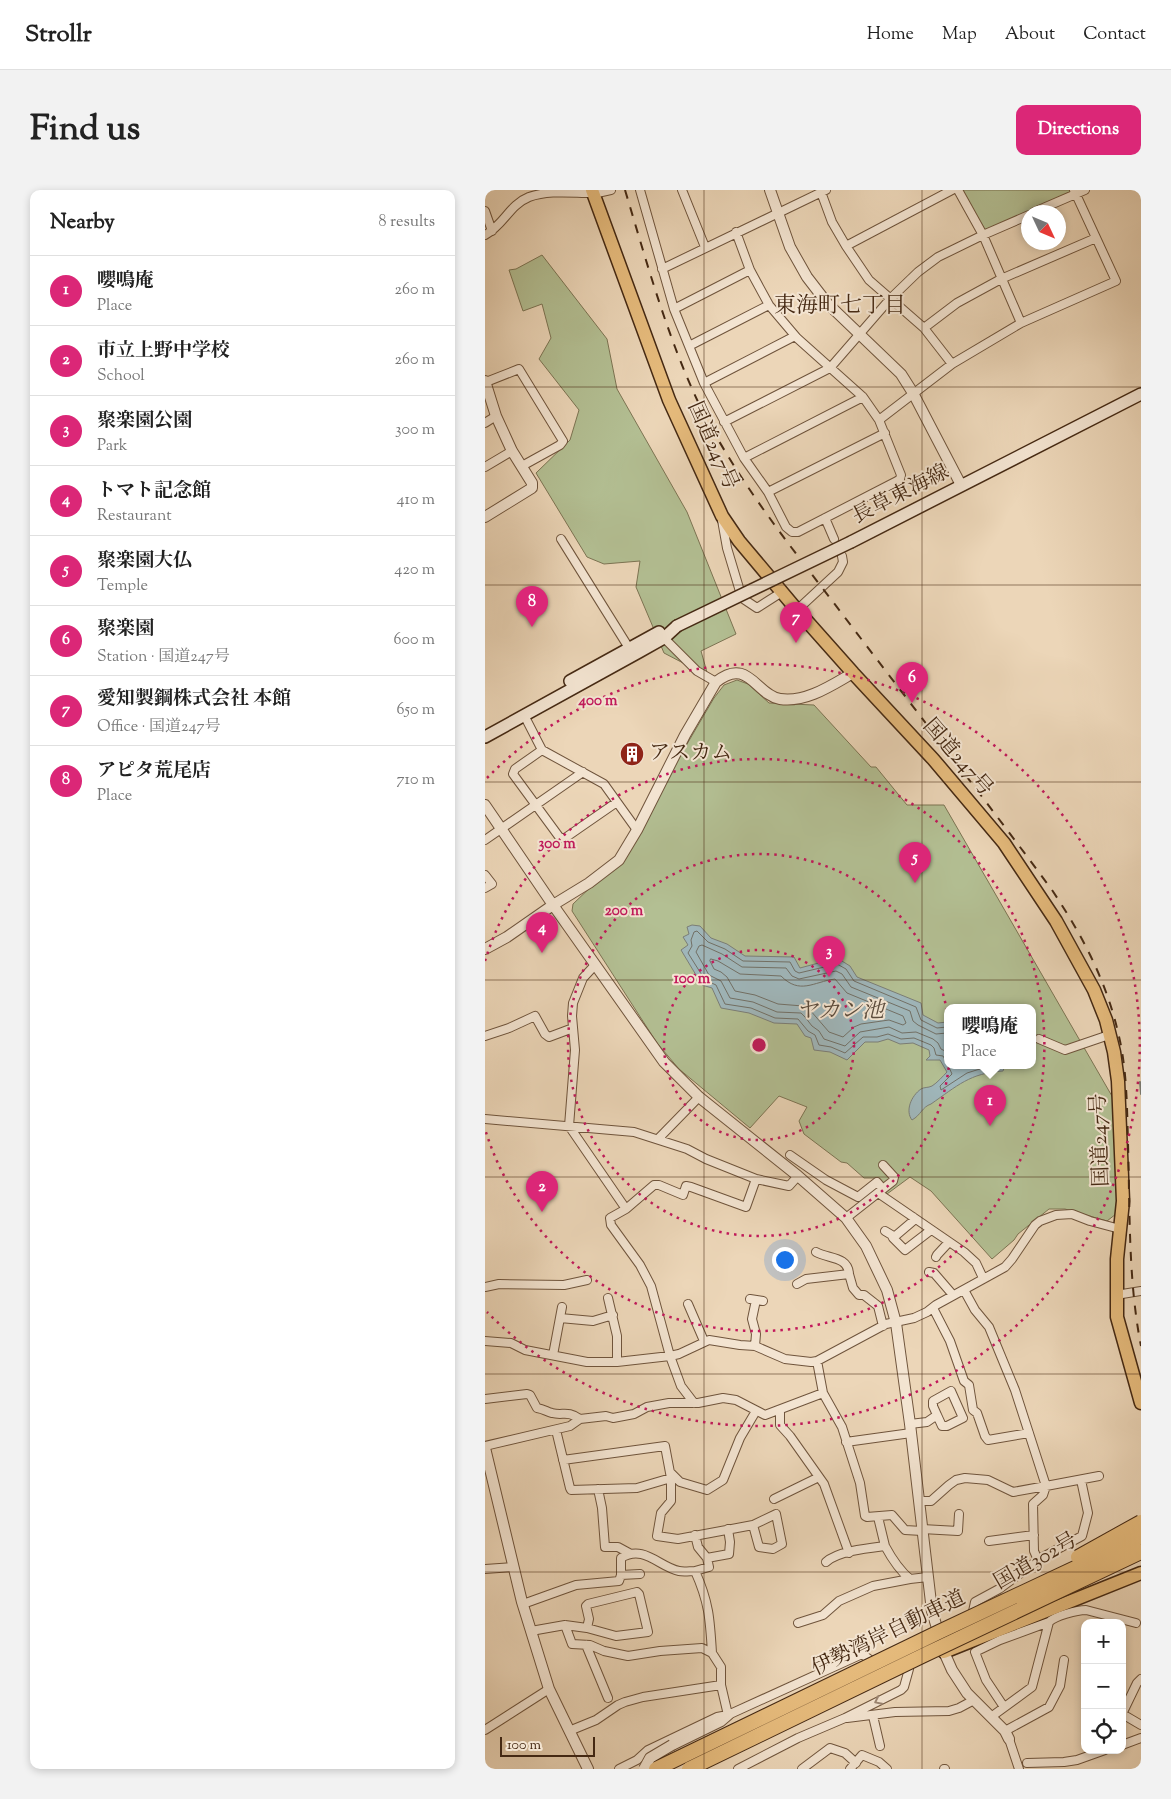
<!DOCTYPE html>
<meta charset="utf-8">
<style>
body{margin:0;font-family:"Sorts Mill Goudy","Noto Serif JP",serif;background:#f2f2f2;color:#222}
.controls{position:absolute;right:15px;bottom:15px;display:grid;overflow:hidden;border-radius:10px;box-shadow:0 2px 8px #0003}
.controls button{width:45px;height:45px;display:grid;place-items:center;padding:0;border:0;border-bottom:1px solid #e0e0e0;background:#fff;color:#222;font:25px sans-serif}
.compass{position:absolute;left:536px;top:15px;width:45px;height:45px;border-radius:50%;background:#fff;box-shadow:0 2px 8px #0003;rotate:134deg}
.scale{position:absolute;left:15px;bottom:12px;width:95px;box-sizing:border-box;padding-left:5px;border:2px solid #452913;border-top:0;font-size:14px;line-height:18px;white-space:nowrap;color:#452913;-webkit-text-stroke:4px #f3e4d1;paint-order:stroke}
.you{position:absolute;left:299px;top:1069px;width:18px;height:18px;margin:-12px;border:4px solid #fff;border-radius:50%;background:#1a73e8;box-shadow:0 0 0 8px #1a73e833}
.badge{display:grid;place-items:center;width:32px;height:32px;border-radius:50%;background:#db2777;color:#fff;font-size:16px;font-weight:700}
.pin{position:absolute;translate:-50% -41px;filter:drop-shadow(0 1px 2px #0008)}
.pin::after{content:'';position:absolute;top:26px;width:18px;height:15px;background:inherit;clip-path:polygon(0 0,100% 0,50% 100%)}
.popup{position:absolute;left:459px;top:814px;width:92px;height:65px;box-sizing:border-box;display:grid;place-content:center;border-radius:10px;background:#fff;filter:drop-shadow(0 1px 4px #0005);font-size:16px;white-space:nowrap;color:#767676}
.popup b{font-size:19px;color:#222}
.popup::after{content:'';position:absolute;left:50%;top:100%;margin-left:-10px;border:10px solid transparent;border-top-color:#fff}
.list{margin:0;padding:0;list-style:none}
h2{display:flex;justify-content:space-between;align-items:center;height:65px;margin:0;padding:0 20px;font-size:21px}
h2 small{font-size:16px;font-weight:400;color:#767676}
.list li{display:grid;grid-template-columns:32px 1fr auto;gap:15px;align-items:center;box-sizing:border-box;height:70px;padding:0 20px;border-top:1px solid #e0e0e0}
.list b{display:block;font-size:19px;white-space:nowrap}
.list p{margin:0;font-size:16px;white-space:nowrap;color:#767676}
.list em{font-size:16px;font-style:normal;color:#767676}
.icon{flex:none;width:28px;height:28px;fill:none;stroke:currentColor;stroke-width:2;stroke-linecap:round;stroke-linejoin:round}
.map{position:relative;flex:none;width:656px;height:1579px;overflow:hidden;border-radius:10px}
header{display:flex;align-items:center;gap:30px;box-sizing:border-box;height:70px;padding:0 25px;background:#fff;border-bottom:1px solid #e0e0e0}
header strong{font-size:24px}
nav{display:flex;gap:28px;margin-inline-start:auto;font-size:18px}
.intro{display:flex;align-items:center;justify-content:space-between;box-sizing:border-box;height:120px;padding:0 30px}
h1{margin:0;font-size:35px}
.button{padding:12px 22px;border-radius:10px;background:#db2777;color:#fff;font-size:18px;font-weight:700}
main{display:flex;gap:30px;padding:0 30px}
aside{flex:1;background:#fff;border-radius:10px;box-shadow:0 2px 8px #0003}
.map>svg:first-child{display:block}
</style>
<header>
<strong>Strollr</strong>
<nav><a>Home</a><a>Map</a><a>About</a><a>Contact</a></nav>
</header>
<div class="intro"><h1>Find us</h1><a class="button">Directions</a></div>
<main>
<aside>
<h2>Nearby<small>8 results</small></h2>
<ul class="list">
<li><span class="badge">1</span><div><b>嚶鳴庵</b><p>Place</p></div><em>260 m</em></li>
<li><span class="badge">2</span><div><b>市立上野中学校</b><p>School</p></div><em>260 m</em></li>
<li><span class="badge">3</span><div><b>聚楽園公園</b><p>Park</p></div><em>300 m</em></li>
<li><span class="badge">4</span><div><b>トマト記念館</b><p>Restaurant</p></div><em>410 m</em></li>
<li><span class="badge">5</span><div><b>聚楽園大仏</b><p>Temple</p></div><em>420 m</em></li>
<li><span class="badge">6</span><div><b>聚楽園</b><p>Station · 国道247号</p></div><em>600 m</em></li>
<li><span class="badge">7</span><div><b>愛知製鋼株式会社 本館</b><p>Office · 国道247号</p></div><em>650 m</em></li>
<li><span class="badge">8</span><div><b>アピタ荒尾店</b><p>Place</p></div><em>710 m</em></li>
</ul>
</aside>
<div class="map">
<svg width="656" height="1579" viewBox="0 0 656 1579">
<rect width="100%" height="100%" fill="#ecd6b8"/>
<filter id="stains"><feTurbulence type="fractalNoise" baseFrequency=".004" numOctaves="4"/><feColorMatrix values="0 0 0 0 .2 0 0 0 0 .09 0 0 0 0 .02 0 0 0 .5 -.17"/></filter>
<radialGradient id="worn" r=".72"><stop offset=".6" stop-color="#630" stop-opacity="0"/><stop offset="1" stop-color="#630" stop-opacity=".3"/></radialGradient>
<!-- green -->
<path fill="#b3bf93" stroke="#7c7453" fill-rule="evenodd" d="M478 0H589L591 4 498 45Z
M57 65 122 149 132 199 202 322 251 444 216 461 223 486 179 463 151 397 155 371 119 374 102 367 51 283 85 250 94 220 54 169 66 148 57 114 38 121 24 80 31 79Z
M252 490 263 494 284 513 329 515 386 577H391L422 615H459L635 920 631 1024 622 1031 580 1019H564L533 1044 529 1050 507 1069 446 1001 425 987 402 1004 393 988H379L362 973 356 972 319 944 314 931 322 917 294 906 265 938 194 879 172 853 87 721 88 714 134 670 229 508 239 495ZM462 817H548V875H462Z"/>
<!-- water -->
<path fill="#9fb6ba" stroke="#7b7e77" d="M207 735 215 736 226 748 242 754 260 766 309 767 315 778 352 768 365 776 372 787 436 813 438 825 453 833 462 832V875H520L518 881C485 883 472 896 446 914 437 917 436 925 427 930 420 921 426 906 436 899 439 897 443 898 447 896 452 893 458 886 462 882L455 870H441L445 866 444 860 428 853 415 854 403 849 393 852H380L362 870 345 862 329 860 326 848 320 846 312 834 289 833 264 823 236 818 227 798 217 795 196 760 203 755 198 747 204 744 202 737Z"/>
<g fill="none" stroke-linecap="round" stroke-linejoin="round">
<!-- shore -->
<path stroke="#727066" stroke-width="1" d="M226 769 233 771 255 784 296 786C315 805 328 792 350 789L362 803 418 826 421 833 418 835 404 830 376 834 369 837 358 847 344 842 325 820 318 816 293 814 270 805 250 801 242 787 236 782 229 779 225 771Z
M462 837 452 838 436 830 431 817 369 791 361 779 352 774 314 783 310 781 305 772 258 771 240 759 223 752 212 741 209 742 206 750 207 756 203 763 220 790 231 795 240 814 266 818 290 828 313 829 323 841 330 845 334 855 346 857 360 863 378 847H392L403 844 416 849 429 848 446 855 449 858 451 865 458 866 462 873
M462 843 451 844 433 835 428 831 425 821 366 797 357 784 351 781 314 789 307 786 301 778 257 777 237 764 217 755 214 756 211 762 224 785 236 791 245 808 268 812 292 822 316 823 320 827 327 836 334 841 339 849 360 856 375 842 404 837 417 843 431 842 448 849 453 853 456 859 462 862
M463 875 467 884 455 896 456 900 482 883 498 878 512 877 515 875"/>
<!-- stream -->
<path stroke="#7b7e77" stroke-width="2" d="M655 892 656 904"/>
<!-- minor casing -->
<g stroke="#6f543c" stroke-width="10">
<path id="minor" d="M155 0 189 119 219 193 259 268 283 302 301 337 307 342H313L412 291 415 289 416 285 394 230 378 207 312 148 284 115 265 80 251 42
M197 0 220 57
M473 0 498 45 536 133
M336 2 347 32 361 56 384 90 439 138 467 174
M0 21 7 41
M549 22 600 0
M0 45C19 35 24 15 44 7 64 0 86 3 107 3 113 4 120 1 126 0
M361 56 467 0
M177 79 341 0
M189 119 265 80
M439 138 472 113 516 89 611 48
M204 156 284 115
M1 192 34 179 78 251 75 255 37 276
M219 193 310 146
M394 230 467 174 536 133 631 91 589 0
M239 232 345 178 405 109 433 82 453 67 498 45 544 25
M0 233 11 226
M259 268 378 207
M0 277 27 261
M283 302 400 243
M340 328 349 349
M237 330 242 358 257 408 272 418 297 402
M76 349 144 458
M312 420 353 382 358 372 357 366
M179 448 212 481 231 492
M39 525 57 560 119 594 152 640
M57 560 30 579 28 584 75 648H80L132 612
M0 650 98 582
M0 685 7 694 0 698
M110 775 98 788 88 813 87 826 90 860 84 936 141 1019
M0 846 24 838 50 826 60 844 64 847 88 838
M554 849 580 860 624 845
M0 929 149 942 202 959 221 969 271 989 304 996 313 986
M173 949 214 907
M305 965 341 990 373 1007 392 992 398 999
M393 1003 479 1062 491 1073 498 1088
M428 1027V1031L408 1048 420 1060 446 1040
M361 1028 408 991 409 987 398 975
M400 1041 410 1047
M331 1062C343 1069 363 1066 364 1084
M451 1067 452 1065 464 1052
M444 1082 449 1083 468 1105
M312 1094 321 1089 364 1084 368 1098 374 1105H379L393 1116 398 1136
M0 1097 14 1094 79 1095 102 1090
M631 1105 656 1101
M123 1108 132 1146V1172
M265 1109 278 1111
M203 1114 219 1151
M448 1118 465 1151 479 1191 484 1195 488 1220 492 1223 500 1246 503 1250 544 1243
M75 1128 108 1131 128 1125
M0 1151 26 1153 40 1160 102 1172H132L185 1166 194 1164 224 1150 255 1155 270 1156 300 1169 326 1172 332 1171 401 1134 429 1128 442 1122 451 1115 520 1077 527 1069 550 1035 555 1031 571 1025 587 1024 605 1031 635 1039
M270 1156 271 1144 267 1129 271 1110
M68 1165 77 1117
M332 1171 338 1203 357 1237 375 1293 380 1326 382 1327 407 1325 420 1340 437 1341
M0 1209 42 1204 45 1205 52 1218C59 1219 62 1222 67 1223 78 1226 82 1220 95 1229
M209 1213 196 1196 185 1166 166 1096 155 1075 126 1035 125 1028 141 1019 169 995H174L198 1005 201 996 206 997 261 1017 271 989
M295 1220V1235L305 1246 339 1294 364 1363
M425 1234 442 1232 452 1225 448 1216V1211L466 1201 478 1228 462 1236H457L452 1225
M71 1240 85 1298 86 1300 152 1298 186 1288 180 1256 78 1270
M361 1252 426 1243
M0 1256 85 1236 95 1229 121 1226 128 1228 149 1224 162 1217 184 1213H213L238 1208 251 1210 280 1225 338 1203
M185 1282 195 1292 222 1300 238 1290 255 1248 271 1221
M186 1288V1311L176 1323 172 1346 193 1349 268 1335 291 1324 297 1354 288 1359 274 1357 268 1335
M113 1299 117 1318 120 1357H133L144 1363
M289 1309 334 1287
M435 1311H446L464 1295 471 1290 480 1288 503 1290 528 1302 561 1296 530 1200 504 1137 490 1120 479 1100
M437 1339 473 1341 474 1324
M210 1345 213 1357 222 1368
M504 1351 549 1345
M400 1356C407 1369 414 1380 425 1389L443 1387
M553 1370 549 1361 548 1314 558 1305 561 1296 614 1286
M341 1372C353 1361 384 1358 400 1356L393 1327
M0 1379 28 1377
M136 1385V1368C159 1354 174 1377 194 1381 199 1382 205 1381 210 1381
M38 1414 91 1395 134 1391 136 1385 155 1384
M487 1426 490 1412 514 1399 556 1368 597 1346 603 1323 596 1290
M313 1433 338 1425 354 1411 388 1396 425 1389
M80 1435 87 1454 105 1455 119 1461 143 1466 175 1461 217 1458 227 1463 236 1477V1495L243 1525
M46 1441 80 1435 102 1438 131 1446 163 1442 154 1404 152 1402 103 1414 101 1416 104 1429 102 1438
M101 1455 123 1508
M227 1463C225 1429 224 1412 210 1381L224 1377 222 1368 244 1364 245 1352 243 1339
M656 1489 652 1493 638 1522 639 1525 656 1535
M519 1517 501 1490 490 1462 515 1450 564 1432
M388 1526 395 1556
M506 1527 547 1497 564 1432C570 1426 592 1420 601 1420L651 1433
M362 1528 410 1522 464 1521 474 1518 489 1510
M0 1540 64 1499
M84 1541 111 1530 133 1515 140 1512 158 1507 236 1495
M520 1541 564 1517 575 1496 579 1470
M524 1549 534 1579
M637 1555 656 1548
M542 1573 579 1572 592 1570 620 1560
M134 1579 152 1570 163 1560 232 1527 243 1525 377 1464 391 1474
M253 1579 313 1548 360 1528 416 1500 419 1497 424 1479
M317 1579 345 1558 360 1563 371 1573
M365 1579 377 1565 394 1572 402 1579
M459 1579H460"/>
</g>
<!-- tertiary casing -->
<g stroke="#6f543c" stroke-width="12">
<path id="tertiary" d="M285 0 305 57 322 87 342 113 416 184 428 203 476 295
M0 191 11 226 27 261 47 293V298L0 327
M0 615 68 715 179 872 214 907 313 986 361 1028 381 1056 402 1100 411 1133 425 1234 447 1421 459 1462 467 1480 482 1503 520 1541 524 1549
M0 759 22 747 68 715 104 693 134 670 152 640 200 545 231 492C263 466 271 505 295 509 321 513 347 495 368 483
M0 1258 37 1412 64 1499 103 1579
M187 1555 236 1531 243 1525"/>
</g>
<!-- secondary casing -->
<g stroke="#452913" stroke-width="14">
<path id="secondary" d="M366 352 656 204
M85 491 174 442
M0 547 154 462 179 448 192 436"/>
</g>
<!-- trunk casing -->
<g stroke="#452913" stroke-width="15">
<path id="trunk" d="M107 0 184 210 237 326 254 351 312 420 368 483 448 569 519 653 571 731 609 800 621 830 629 862 633 891 638 1011 632 1069V1127L656 1213
M459 1462 656 1383"/>
</g>
<!-- minor -->
<use href="#minor" stroke="#f3e4d1" stroke-width="8"/>
<!-- tertiary -->
<use href="#tertiary" stroke="#f3e4d1" stroke-width="10"/>
<!-- secondary -->
<use href="#secondary" stroke="#f3e4d1" stroke-width="11"/>
<!-- trunk -->
<use href="#trunk" stroke="#e6bb7c" stroke-width="12"/>
<!-- rail -->
<path stroke="#452913" stroke-width="2" stroke-dasharray="9 9" stroke-linecap="butt" d="M140 0C162 73 182 147 215 216 253 292 307 358 358 425 428 517 499 608 567 700 599 748 623 794 635 851 642 884 642 919 643 953 645 1020 643 1090 656 1156"/>
<!-- tertiary-bridge casing -->
<g stroke="#6f543c" stroke-width="12" stroke-linecap="butt">
<path id="tertiary-bridge" d="M159 1579 165 1568 187 1555"/>
</g>
<!-- secondary-bridge casing -->
<g stroke="#452913" stroke-width="14" stroke-linecap="butt">
<path id="secondary-bridge" d="M192 436 366 352"/>
</g>
<!-- motorway-bridge casing -->
<g stroke="#452913" stroke-width="16" stroke-linecap="butt">
<path id="motorway-bridge" d="M593 1367 656 1332
M171 1579 454 1442 656 1347
M204 1579 437 1466 656 1362"/>
</g>
<!-- tertiary-bridge -->
<use href="#tertiary-bridge" stroke="#f3e4d1" stroke-width="10"/>
<!-- secondary-bridge -->
<use href="#secondary-bridge" stroke="#f3e4d1" stroke-width="11"/>
<!-- motorway-bridge -->
<use href="#motorway-bridge" stroke="#e6bb7c" stroke-width="14"/>
</g>
<!-- one-way arrows -->
<defs><path id="oneway-chevron" d="M-2-3.5L2.5 0L-2 3.5" fill="none" stroke-width="1.6" stroke-linecap="round" stroke-linejoin="round" transform="scale(1.25)"/></defs>
<use stroke="#9c8672" href="#oneway-chevron" transform="translate(393 1511) rotate(154)"/>
<!-- grid -->
<path fill="none" stroke="#452913" stroke-width="1" stroke-opacity="0.55" d="M219 0V1579M437 0V1579M0 197H656M0 395H656M0 592H656M0 790H656M0 987H656M0 1184H656M0 1382H656"/>
<!-- distance rings -->
<g fill="none" stroke="#c2185b" stroke-width="2.5" stroke-dasharray="2.5 5">
<circle cx="274" cy="855" r="95"/>
<circle cx="274" cy="855" r="191"/>
<path d="M0 771A286 286 0 1 1 0 939"/>
<path d="M2 588A381 381 0 1 1 2 1122"/>
</g>
<!-- icons -->
<defs>
<g id="building-disc" transform="scale(1.25)"><circle r="9.5" fill="#8f2418" stroke="#f3e4d1"/><path d="M-4-6H4V6H1V3H-1V6H-4ZM-2.5-4.3h1.7v1.8h-1.7ZM.8-4.3h1.7v1.8H.8ZM-2.5-1h1.7V.8h-1.7ZM.8-1h1.7V.8H.8Z" fill="#fff"/></g>
</defs>
<g fill-rule="evenodd">
<use href="#building-disc" x="147" y="564"/>
</g>
<g text-anchor="middle" dominant-baseline="central" stroke-width="4" stroke-linejoin="round" paint-order="stroke">
<!-- street labels -->
<g font-size="21" fill="#452913" stroke="#f3e4d1">
<text transform="translate(227 256) rotate(66)">国道247号</text>
<text transform="translate(416 305) rotate(-27)">長草東海線</text>
<text transform="translate(472 568) rotate(49)">国道247号</text>
<text transform="translate(616 950) rotate(-92)">国道247号</text>
<text transform="translate(551 1372) rotate(-30)">国道302号</text>
<text transform="translate(404 1444) rotate(-26)">伊勢湾岸自動車道</text>
</g>
<!-- poi labels -->
<g font-size="21" fill="#452913" stroke="#f3e4d1" text-anchor="start">
<text x="164" y="564">アスカム</text>
</g>
<!-- neighbourhood labels -->
<g font-size="22" fill="#452913" stroke="#f3e4d1">
<text x="355" y="117">東海町七丁目</text>
</g>
<!-- water labels -->
<g font-size="22" font-style="italic" fill="#5c4c3d" stroke="#f3e4d1">
<text x="355" y="822">ヤカン池</text>
</g>
</g>
<circle cx="274" cy="855" r="8" fill="#c2185b" stroke="#f3e4d1" stroke-width="2.5"/>
<g font-size="15" text-anchor="middle" font-weight="bold" fill="#c2185b" stroke="#f3e4d1" stroke-width="4" stroke-linejoin="round" paint-order="stroke">
<text x="113" y="515">400 m</text>
<text x="72" y="658">300 m</text>
<text x="139" y="725">200 m</text>
<text x="207" y="793">100 m</text>
</g>
<rect width="100%" height="100%" filter="url(#stains)"/>
<rect width="100%" height="100%" fill="url(#worn)"/>
</svg>
<div class="controls">
<button>+</button>
<button>−</button>
<button><svg class="icon" aria-label="locate" viewBox="0 0 24 24"><circle cx="12" cy="12" r="6"/><path d="M12 2v4M12 18v4M2 12h4M18 12h4"/></svg></button>
</div>
<svg class="compass" viewBox="-18 -18 36 36"><path d="M0-13l5 13h-10z" fill="#e53935"/><path d="M0 13l5-13h-10z" fill="#767676"/></svg>
<div class="scale">100 m</div>
<div class="you"></div>
<div class="pin badge" style="left:505px;top:936px">1</div>
<div class="popup"><b>嚶鳴庵</b>Place</div>
<div class="pin badge" style="left:57px;top:1022px">2</div>
<div class="pin badge" style="left:344px;top:787px">3</div>
<div class="pin badge" style="left:57px;top:763px">4</div>
<div class="pin badge" style="left:430px;top:693px">5</div>
<div class="pin badge" style="left:427px;top:513px">6</div>
<div class="pin badge" style="left:311px;top:453px">7</div>
<div class="pin badge" style="left:47px;top:437px">8</div>
</div>
</main>
